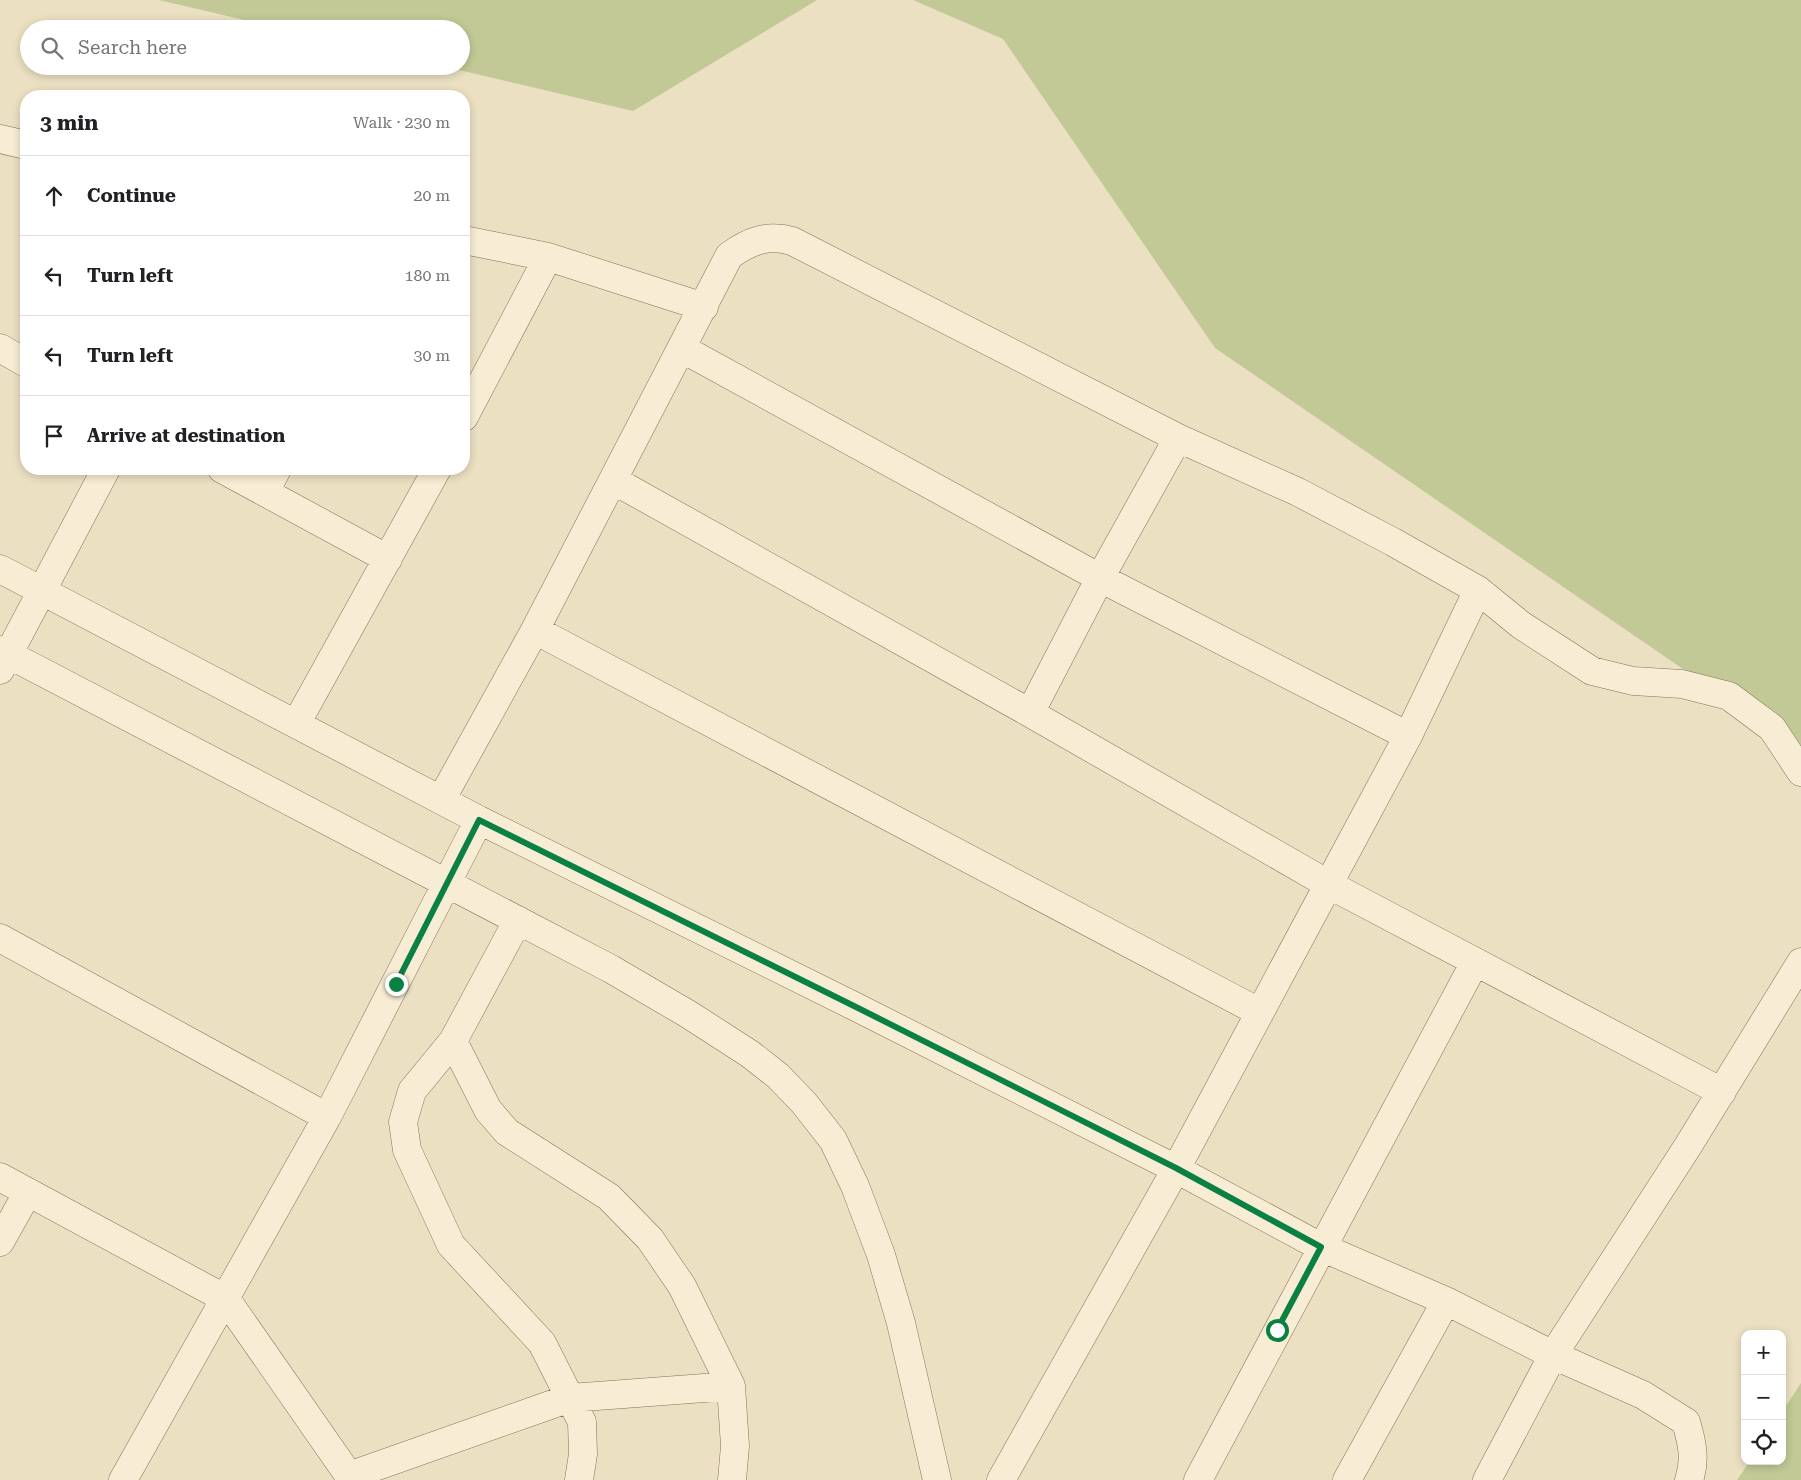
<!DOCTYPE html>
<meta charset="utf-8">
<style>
body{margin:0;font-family:"Roboto Serif",serif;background:#f6f6f6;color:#202124}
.controls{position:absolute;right:15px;bottom:15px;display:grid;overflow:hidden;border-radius:10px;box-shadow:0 2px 8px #0003}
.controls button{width:45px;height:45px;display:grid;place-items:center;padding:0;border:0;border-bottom:1px solid #e0e0e0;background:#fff;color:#202124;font:25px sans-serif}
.stop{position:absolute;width:15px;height:15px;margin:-11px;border:4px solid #0b8043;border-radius:50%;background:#fff}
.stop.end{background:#0b8043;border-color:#fff;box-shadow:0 1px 5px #0008}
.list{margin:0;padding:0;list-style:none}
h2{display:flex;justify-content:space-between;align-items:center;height:65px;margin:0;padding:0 20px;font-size:21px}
h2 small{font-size:16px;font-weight:400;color:#757577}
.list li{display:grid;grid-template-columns:32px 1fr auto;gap:15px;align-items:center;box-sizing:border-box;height:80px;padding:0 20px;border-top:1px solid #e0e0e0}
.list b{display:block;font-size:19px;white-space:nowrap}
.list em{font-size:16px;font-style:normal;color:#757577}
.icon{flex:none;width:28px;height:28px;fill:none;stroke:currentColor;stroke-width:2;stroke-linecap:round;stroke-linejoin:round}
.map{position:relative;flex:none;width:1801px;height:1480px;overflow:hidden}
.search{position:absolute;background:#fff;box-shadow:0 2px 8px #0003;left:20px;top:20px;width:450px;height:55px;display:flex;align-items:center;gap:12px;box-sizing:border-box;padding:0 18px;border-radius:28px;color:#757577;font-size:19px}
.panel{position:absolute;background:#fff;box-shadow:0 2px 8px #0003;left:20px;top:90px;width:450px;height:385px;border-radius:20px}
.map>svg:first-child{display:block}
</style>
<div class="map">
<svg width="1801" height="1480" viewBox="0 0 1801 1480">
<rect width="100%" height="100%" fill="#ece0c2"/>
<!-- green -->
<path fill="#c2c996" d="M159 0H817L633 111 442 66H461V29H282Z
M913 0H1801V750L1215 348 1003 39Z
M1801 1383V1480H1737L1750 1461H1782V1412Z"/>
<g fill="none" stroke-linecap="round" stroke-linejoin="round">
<!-- minor casing -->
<g stroke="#85715a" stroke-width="29">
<path id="minor" d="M0 139 26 145
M464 240 548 257 704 307
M0 348 26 363
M681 348 1100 578 1408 736
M464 417 548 257
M222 469 388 559
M613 480 1030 713 1328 884 1722 1092
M265 492 277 469
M0 569 479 820 856 1007 1176 1169 1321 1247 1446 1301 1553 1355 1643 1395 1686 1422C1692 1442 1696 1460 1689 1480
M1478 590 1521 625 1592 671 1633 681 1682 684 1729 696 1772 728 1801 772
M535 630 1259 1012
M0 650 611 969 688 1014 750 1054 778 1076 804 1103 833 1140 855 1186 881 1255 901 1323 937 1480
M0 670 106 469
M1030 713 1100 578 1178 438
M296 724 437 469
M441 800 535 630 729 256C749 241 768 234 792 241L1178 438 1298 492 1393 542 1478 590 1408 736 1176 1169 1001 1480
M518 920 453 1041 412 1091 403 1122 407 1150 451 1245 542 1343 582 1422 583 1454 579 1480
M0 938 327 1117
M453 1041 488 1110 507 1132 609 1197 650 1239 682 1286 731 1386 735 1446 732 1480
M0 1177 226 1299 352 1480
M0 1242 28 1192
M349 1476 570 1398 731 1386
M123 1480 327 1117 479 820
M1198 1480 1475 962
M1347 1480 1446 1301
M1487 1480 1553 1355 1688 1146 1801 962"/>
</g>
<!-- minor -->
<use href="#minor" stroke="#f7edd4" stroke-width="28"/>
</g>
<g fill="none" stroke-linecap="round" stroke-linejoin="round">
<!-- route -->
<path stroke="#0b8043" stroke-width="6" d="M396 984 479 820 856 1007 1176 1168 1321 1247 1277 1330"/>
</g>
</svg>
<div class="controls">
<button>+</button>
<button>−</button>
<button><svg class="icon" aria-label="locate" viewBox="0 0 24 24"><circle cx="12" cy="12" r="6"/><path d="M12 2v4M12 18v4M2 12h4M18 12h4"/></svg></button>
</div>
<div class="stop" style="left:1277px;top:1330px"></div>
<div class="stop end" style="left:396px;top:984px"></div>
<div class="search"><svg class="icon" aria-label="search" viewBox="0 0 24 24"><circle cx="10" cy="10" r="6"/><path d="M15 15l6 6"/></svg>Search here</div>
<section class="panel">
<h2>3 min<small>Walk · 230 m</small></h2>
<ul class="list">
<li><svg class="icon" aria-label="ahead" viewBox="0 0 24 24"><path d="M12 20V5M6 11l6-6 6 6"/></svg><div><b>Continue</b></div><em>20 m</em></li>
<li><svg class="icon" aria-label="left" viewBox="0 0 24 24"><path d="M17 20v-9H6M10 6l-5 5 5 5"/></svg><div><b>Turn left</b></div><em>180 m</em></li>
<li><svg class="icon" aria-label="left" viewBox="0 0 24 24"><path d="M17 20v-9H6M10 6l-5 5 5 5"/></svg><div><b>Turn left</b></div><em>30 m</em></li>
<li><svg class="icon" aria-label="arrive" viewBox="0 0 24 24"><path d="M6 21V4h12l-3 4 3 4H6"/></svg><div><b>Arrive at destination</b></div></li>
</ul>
</section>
</div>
